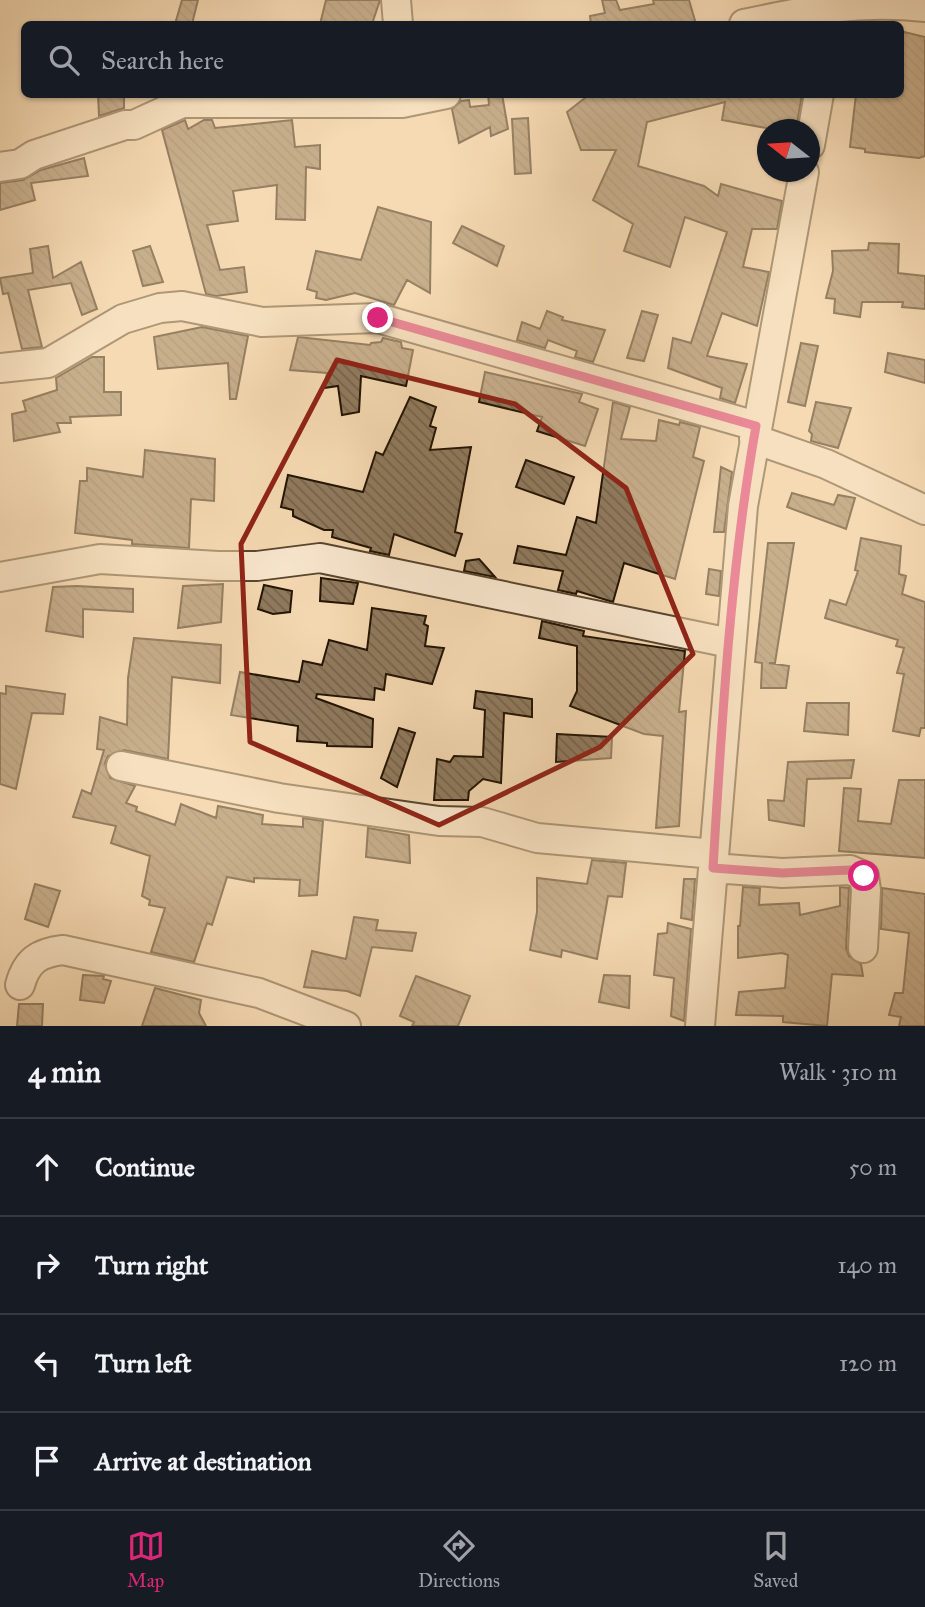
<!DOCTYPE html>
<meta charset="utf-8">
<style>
body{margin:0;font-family:"IM FELL Great Primer",serif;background:#242831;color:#f1f3f6}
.compass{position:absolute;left:757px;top:119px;width:63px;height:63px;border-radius:50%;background:#171b24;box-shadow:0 2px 5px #0004;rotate:287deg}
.stop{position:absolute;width:21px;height:21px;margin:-16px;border:5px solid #db2777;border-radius:50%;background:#fff}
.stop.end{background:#db2777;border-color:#fff;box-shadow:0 2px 7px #0008}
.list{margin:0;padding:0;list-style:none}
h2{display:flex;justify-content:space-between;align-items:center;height:91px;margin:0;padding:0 28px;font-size:30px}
h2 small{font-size:23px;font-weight:400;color:#9ea1a6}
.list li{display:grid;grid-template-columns:46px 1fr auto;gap:21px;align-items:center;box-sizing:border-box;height:98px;padding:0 28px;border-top:2px solid #363941}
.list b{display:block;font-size:26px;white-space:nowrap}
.list em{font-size:23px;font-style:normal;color:#9ea1a6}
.icon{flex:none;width:38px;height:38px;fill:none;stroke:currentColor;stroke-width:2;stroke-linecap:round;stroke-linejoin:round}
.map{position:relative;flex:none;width:925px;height:1026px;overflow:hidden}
.search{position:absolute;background:#171b24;box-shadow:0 2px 5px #0004;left:21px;right:21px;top:21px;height:77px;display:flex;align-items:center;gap:18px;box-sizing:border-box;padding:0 24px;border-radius:10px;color:#9ea1a6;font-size:26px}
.sheet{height:483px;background:#171b24}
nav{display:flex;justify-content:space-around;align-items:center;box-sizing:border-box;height:98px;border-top:2px solid #363941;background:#171b24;font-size:19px;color:#9ea1a6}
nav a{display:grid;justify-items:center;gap:4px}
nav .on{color:#db2777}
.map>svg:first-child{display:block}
</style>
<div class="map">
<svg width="925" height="1026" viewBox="0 0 925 1026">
<defs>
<pattern id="building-back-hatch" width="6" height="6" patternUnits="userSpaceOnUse" patternTransform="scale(1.75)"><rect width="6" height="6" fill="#907a5e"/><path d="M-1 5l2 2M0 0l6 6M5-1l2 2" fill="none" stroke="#75634b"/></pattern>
</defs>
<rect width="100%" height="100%" fill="#f6dab3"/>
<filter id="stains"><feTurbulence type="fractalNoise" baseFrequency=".00286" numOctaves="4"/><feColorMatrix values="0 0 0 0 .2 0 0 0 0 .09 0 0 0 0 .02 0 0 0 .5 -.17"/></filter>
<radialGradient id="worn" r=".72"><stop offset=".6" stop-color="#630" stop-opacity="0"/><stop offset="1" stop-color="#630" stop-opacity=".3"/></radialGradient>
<!-- building -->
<path fill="url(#building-back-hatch)" stroke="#221302" stroke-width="2" d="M182 0H198L192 24H175Z
M326 0H380L372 24H320Z
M602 0H616L620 10 654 4 653 0H689L696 24H591L590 16 605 13Z
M900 31 925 37V156L919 158 865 152V149L850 147 856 94H900Z
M98 94H124V108L99 116Z
M488 94H502L508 129 491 136 490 127 459 143 452 109 461 101 469 100 470 107 489 105Z
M590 94H802L796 130H777L722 120 725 102 647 122 638 166 704 186 718 196 721 184 782 201 777 229H752L743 267 769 272 757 326 722 313 707 356 747 364 735 403 720 398 722 388 668 368 673 338 691 343 727 232 685 217 670 267 624 251 633 224 593 200 616 150H581L567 112Z
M528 118 531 173 515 174 512 119Z
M185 120 188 129 204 120H212L215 128 292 120 295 147 320 145V169L306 167 305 220 276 219 277 185 233 191 238 221 207 225 220 270 244 267 247 292 216 296 206 294 162 130Z
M84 158 88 176 31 183 35 200 0 210V183L23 180 41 170Z
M378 207 431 222 430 293 407 280 394 305 355 293 326 300 316 298 317 292 307 289 316 251 361 260Z
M462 226 504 246 497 266 453 243Z
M869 243 899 244 898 273 925 276V309L902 307 903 302H862L860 317 834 313 835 299 826 298 833 271 832 251 868 250Z
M48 246 53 278 81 262 97 309 82 315 71 283 28 290 42 347 22 349 8 293 3 294 0 278 33 273 30 249Z
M150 246 163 282 143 286 133 251Z
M547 311 563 317 562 320 605 330 593 362 575 357 577 351 548 340 545 348 517 340 522 322 540 329Z
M642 311 658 315 644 361 627 358Z
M202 327 248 336 236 399H230L228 363 158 369 154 337Z
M298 337 370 345 371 343 381 342 383 338 401 342 402 348 413 350 406 386 361 376 359 412 342 415 338 386 324 388 327 373 290 370Z
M801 343 818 346 805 406 788 402Z
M888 353 925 360V383L885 372Z
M92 357H104V392H121V415L70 417 71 423H57L60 432 14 441 12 414 26 411 23 401 57 390 56 378Z
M485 372 582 394 579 402 598 409 585 446 537 431 542 417 479 402Z
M410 397 436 407 430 426 436 428 430 450 471 447 455 532 462 534 455 556 394 534 389 555 370 551 371 548 332 537 333 530H324L293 516V510L281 507 288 475 363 492 376 452 383 455Z
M613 402 630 407 621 439 656 441 659 420 679 425 680 422 700 427 693 457 704 461 675 579 624 563 613 602 577 591 576 594 558 590 563 571 514 563 518 546 566 555 577 517 596 523Z
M816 402 851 408 838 448 811 441 812 434 809 431Z
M145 450 215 459 214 501 191 499 189 548 132 544V540L75 533 80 481H87V468L143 477Z
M526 460 574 477 564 504 516 487Z
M721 467 732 472 724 532H714Z
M792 493 834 505 838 495 855 498 846 529 787 507Z
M861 538 901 546 899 574 906 576 902 594 925 602V728H921L919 736 893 731 904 674 897 673 904 648 896 646 898 640 825 618 830 600 846 605 858 571 855 570Z
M768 543H794L775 663H769L789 666 786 688H761L762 663 755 662Z
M479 559 495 577 464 571 466 561Z
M709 569 721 571 719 596 706 594Z
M321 578 358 583 353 604 320 601Z
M223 584 221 622 178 628 183 586Z
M264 585 292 591 290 612 273 614 258 609Z
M77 586 133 589V612L83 609V637L46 631 53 587Z
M372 608 426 616 424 624 428 626 425 646 444 648 432 684 386 674 384 690 375 688 374 700 317 694 316 698 373 719 372 747 327 746V743L297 741 298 726 231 715 240 672 299 682 303 661 322 665 329 640 367 650Z
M542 621 584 631 583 636 685 651 679 712 686 711 679 826 656 828 663 736 644 734 570 706 577 691V646L539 638Z
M134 638 221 645 220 683 172 677 168 759 124 750 108 756 105 763 110 778 135 786 126 803 137 807 136 811 175 825 181 804 216 818 218 806 263 815 262 824 303 827V818L323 821 317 895 299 896 300 880 254 878V882L227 877 212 925 207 923 194 962 151 952 165 908 149 905 150 900 142 896 150 856 111 843 116 826 73 817 82 790 91 794 104 750 97 749 100 717 127 725 128 678Z
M6 686 65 694 63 714 32 713 16 789 0 784V693L6 694Z
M476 691 532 699V717L504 713 501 783 483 779 469 791 468 800H434L437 759 450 762 454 756 483 757 485 710 474 708Z
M807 703H849L848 735 804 731Z
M399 728 415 733 397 787 381 778Z
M557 734 612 737 611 758 556 762Z
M854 760 851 778 807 779 804 826 769 820 768 800 784 801 788 762Z
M899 780H925V858L839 851 844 788 861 789 858 821 891 824Z
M368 828 409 835 410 863 366 857Z
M592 860 626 863 622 897 608 896 597 959 562 950 561 957 530 950 537 912V878L587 884Z
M684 879H695L692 920 681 918Z
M35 884 60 891 48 927 25 919Z
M743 887 760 888 759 905 799 903 800 915 840 906V887L849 888 846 948 849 956 861 964 863 976 832 974 827 1026 783 1022V1016L736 1015 739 992 785 988 788 955 782 953 738 958V926H740Z
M882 888 925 894V1026H899L901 1017 889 1015 895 993H903L909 933 881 929Z
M354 917 378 920 376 930 416 933 412 951 372 947 360 996 347 991 304 987 312 951 346 959Z
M668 923 691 929 684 1021 671 1016 674 978 654 975 658 934 667 933Z
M83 975 104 976 103 979 111 981 104 1003 80 1000Z
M604 975 630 976 629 1008 599 1002Z
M416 976 470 996 458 1026H412L414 1022 400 1016Z
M155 988 201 1000 199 1013 206 1026H142Z
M19 1004H43L42 1026H17Z"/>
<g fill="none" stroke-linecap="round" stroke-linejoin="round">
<!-- minor casing -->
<g stroke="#57452e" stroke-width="32">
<path id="minor" d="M396 0 398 24
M744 24C809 10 857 0 925 7
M810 145 819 94
M0 167 20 164 34 155 125 125H134L182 103H402L446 94
M0 368 48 363 123 319 160 308 182 306 262 322 378 318 756 426
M754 439 826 464 925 510
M0 577 100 559 218 566H257L320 558 730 643
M121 766 279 798 439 821 482 822 537 838 714 854
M713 868 782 873 850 870 864 876 866 890 863 948
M20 985C27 960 39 953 63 950L259 993 346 1026
M700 1026 743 506 804 172"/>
</g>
<!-- minor -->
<use href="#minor" stroke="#f9e7ce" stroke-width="28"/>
</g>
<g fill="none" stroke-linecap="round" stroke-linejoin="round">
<!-- route -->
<path stroke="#db2777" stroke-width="9" d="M378 318 756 426C730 571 722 721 713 868L782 873 850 870 864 876"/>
</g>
<!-- marked area -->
<path d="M0 0H925V1026H0ZM337 360 515 404 626 488 693 654 600 747 439 825 250 742 241 544Z" fill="#f6dab3" fill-opacity=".55" fill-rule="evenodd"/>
<path fill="none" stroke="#8f2418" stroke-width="5" stroke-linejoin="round" d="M337 360 515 404 626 488 693 654 600 747 439 825 250 742 241 544Z"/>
<rect width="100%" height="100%" filter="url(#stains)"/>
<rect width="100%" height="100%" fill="url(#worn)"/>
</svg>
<svg class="compass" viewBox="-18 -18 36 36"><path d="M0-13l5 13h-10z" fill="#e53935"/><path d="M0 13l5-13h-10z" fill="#9ea1a6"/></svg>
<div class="stop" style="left:864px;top:876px"></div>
<div class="stop end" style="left:378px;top:318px"></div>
<div class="search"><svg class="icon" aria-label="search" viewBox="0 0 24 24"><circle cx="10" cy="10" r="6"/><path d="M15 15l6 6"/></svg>Search here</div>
</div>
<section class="sheet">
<h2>4 min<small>Walk · 310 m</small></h2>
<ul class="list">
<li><svg class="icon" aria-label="ahead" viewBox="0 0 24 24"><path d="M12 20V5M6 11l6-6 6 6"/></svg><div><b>Continue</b></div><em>50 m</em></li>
<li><svg class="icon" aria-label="right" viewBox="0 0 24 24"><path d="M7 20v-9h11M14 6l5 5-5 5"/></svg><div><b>Turn right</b></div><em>140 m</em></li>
<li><svg class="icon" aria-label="left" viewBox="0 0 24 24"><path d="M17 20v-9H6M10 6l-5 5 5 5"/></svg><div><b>Turn left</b></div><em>120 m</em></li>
<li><svg class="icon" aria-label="arrive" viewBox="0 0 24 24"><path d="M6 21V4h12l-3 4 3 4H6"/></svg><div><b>Arrive at destination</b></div></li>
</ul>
</section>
<nav>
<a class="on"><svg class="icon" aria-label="map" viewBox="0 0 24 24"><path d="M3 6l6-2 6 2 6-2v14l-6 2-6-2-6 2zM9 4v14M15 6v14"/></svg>Map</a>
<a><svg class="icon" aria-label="directions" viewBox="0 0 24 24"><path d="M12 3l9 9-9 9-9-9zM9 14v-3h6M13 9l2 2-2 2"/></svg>Directions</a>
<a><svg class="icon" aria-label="saved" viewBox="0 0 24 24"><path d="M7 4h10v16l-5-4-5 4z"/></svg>Saved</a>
</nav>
